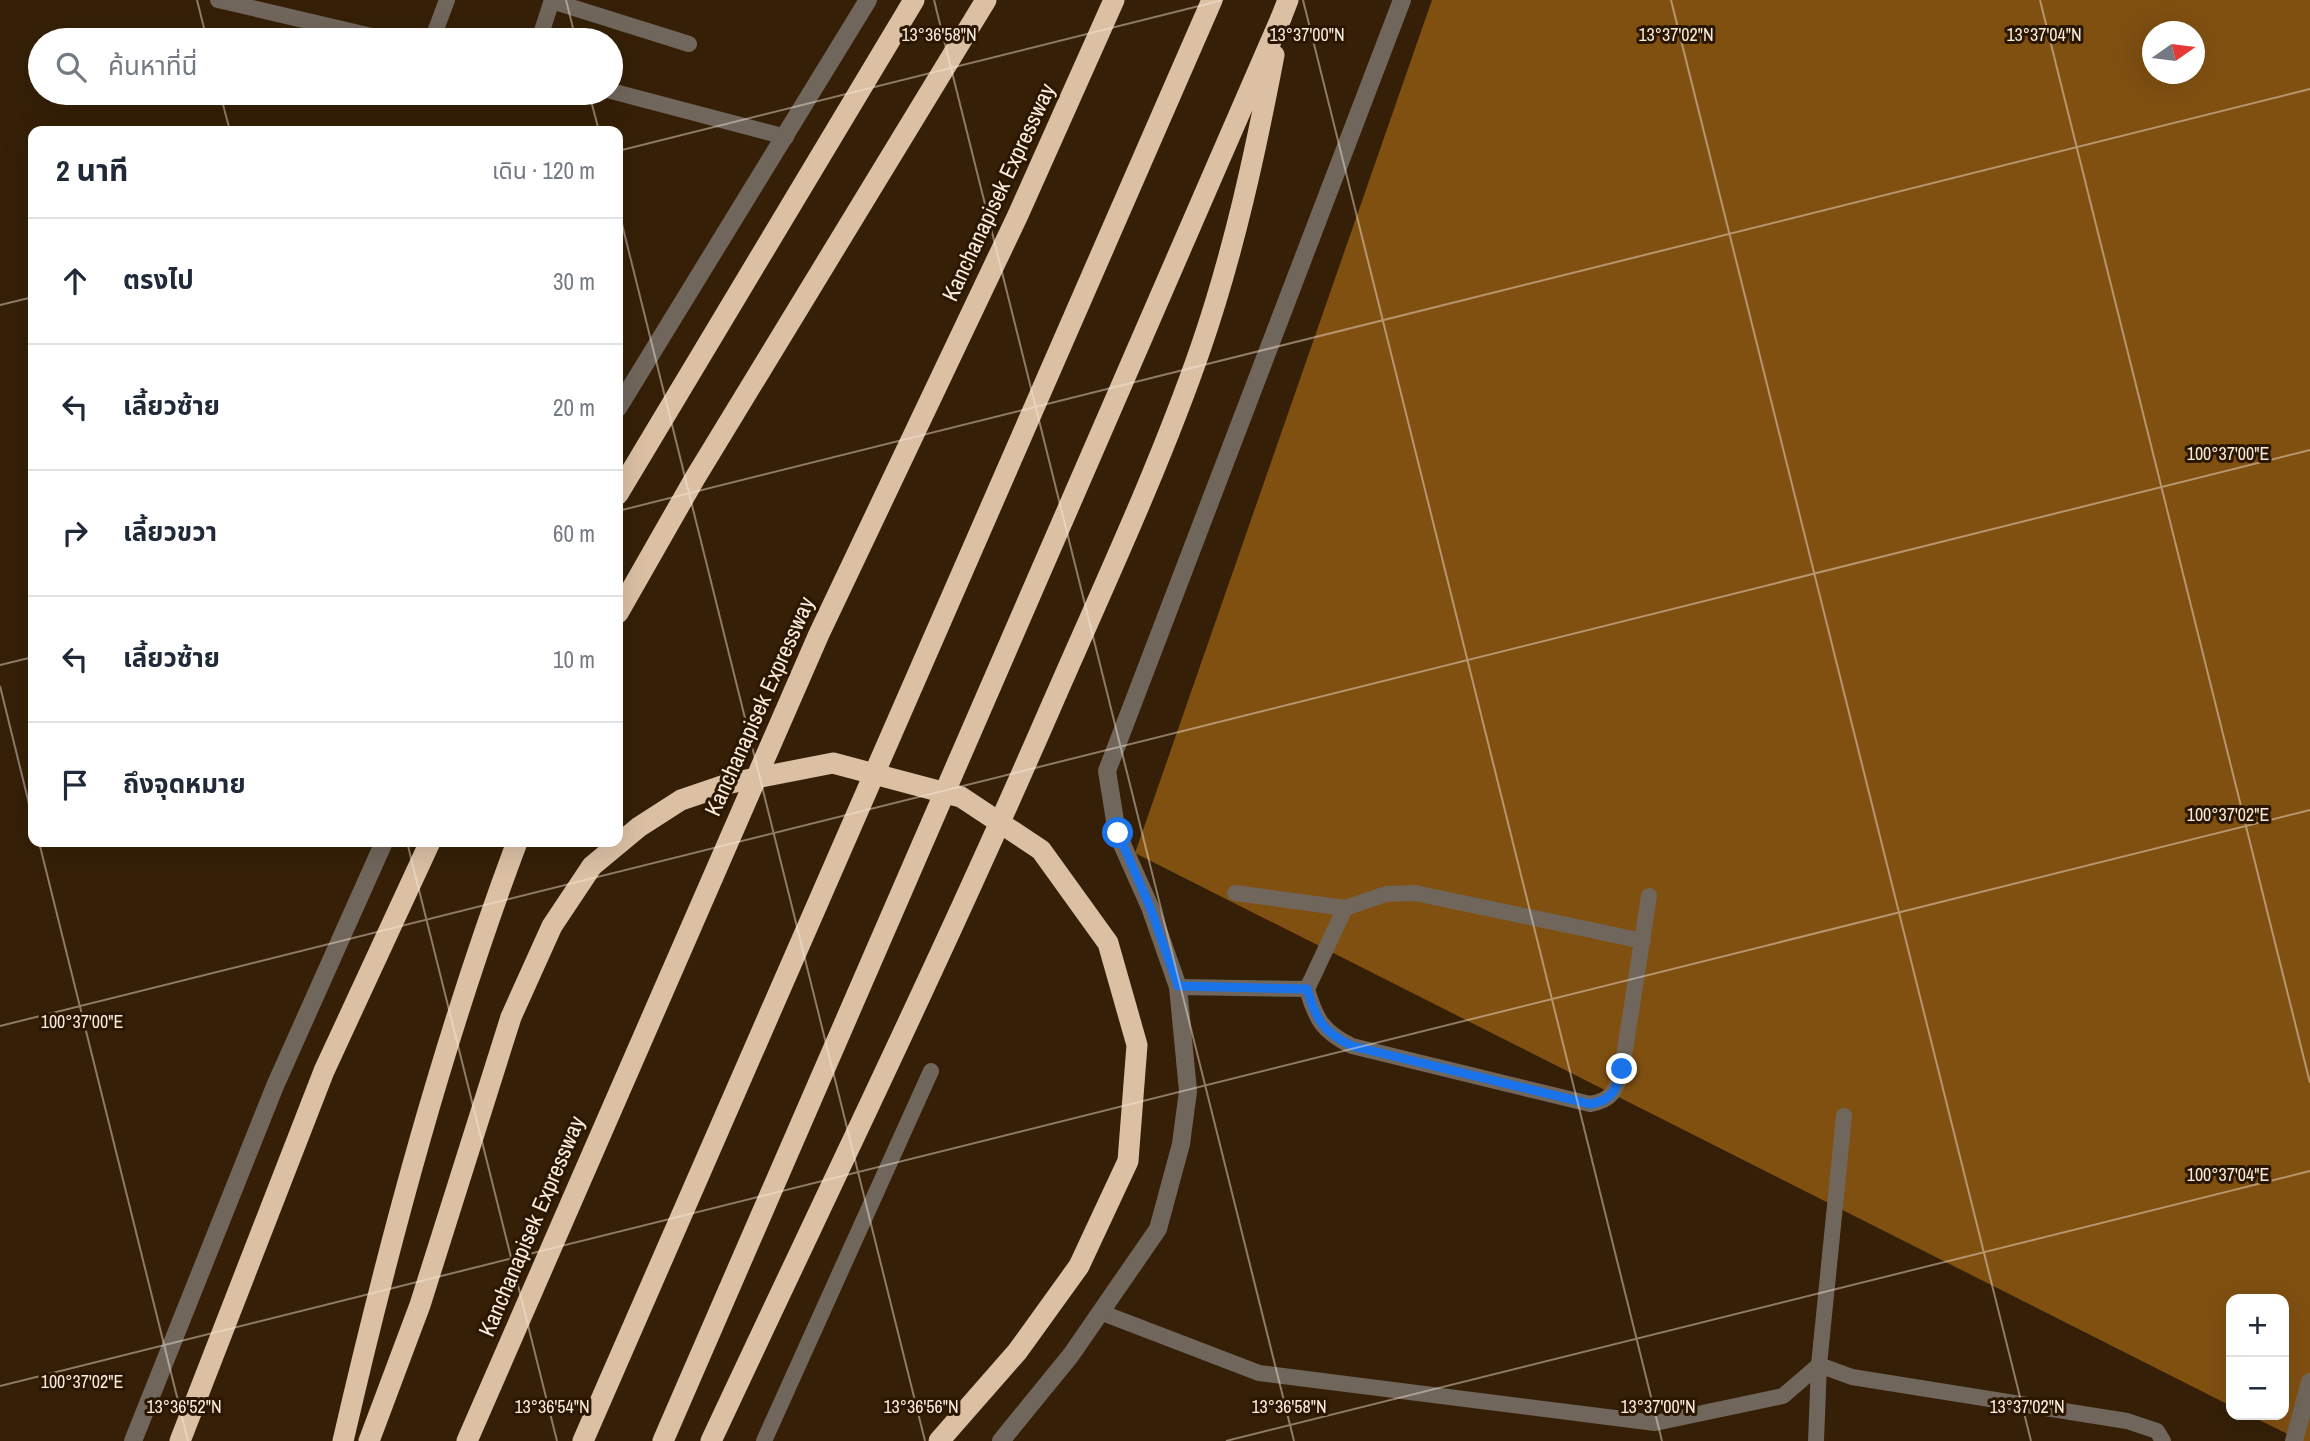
<!DOCTYPE html>
<html lang="th">
<meta charset="utf-8">
<style>
body{margin:0;font-family:"Archivo Narrow","Noto Sans Thai",sans-serif;background:#f2f2f3;color:#1f2937}
.controls{position:absolute;right:21px;bottom:21px;display:grid;overflow:hidden;border-radius:14px;box-shadow:0 7px 28px #0002}
.controls button{width:63px;height:63px;display:grid;place-items:center;padding:0;border:0;border-bottom:2px solid #e0e1e3;background:#fff;color:#1f2937;font:35px sans-serif}
.compass{position:absolute;left:2142px;top:21px;width:63px;height:63px;border-radius:50%;background:#fff;box-shadow:0 7px 28px #0002;rotate:76deg}
.stop{position:absolute;width:21px;height:21px;margin:-16px;border:5px solid #1a73e8;border-radius:50%;background:#fff}
.stop.end{background:#1a73e8;border-color:#fff;box-shadow:0 2px 7px #0008}
.list{margin:0;padding:0;list-style:none}
h2{display:flex;justify-content:space-between;align-items:center;height:91px;margin:0;padding:0 28px;font-size:30px}
h2 small{font-size:23px;font-weight:400;color:#747a83}
.list li{display:grid;grid-template-columns:46px 1fr auto;gap:21px;align-items:center;box-sizing:border-box;height:126px;padding:0 28px;border-top:2px solid #e0e1e3}
.list b{display:block;font-size:26px;white-space:nowrap}
.list em{font-size:23px;font-style:normal;color:#747a83}
.icon{flex:none;width:38px;height:38px;fill:none;stroke:currentColor;stroke-width:2;stroke-linecap:round;stroke-linejoin:round}
.map{position:relative;flex:none;width:2310px;height:1441px;overflow:hidden}
.search{position:absolute;background:#fff;box-shadow:0 7px 28px #0002;left:28px;top:28px;width:595px;height:77px;display:flex;align-items:center;gap:18px;box-sizing:border-box;padding:0 24px;border-radius:38px;color:#747a83;font-size:26px}
.panel{position:absolute;background:#fff;box-shadow:0 7px 28px #0002;left:28px;top:126px;width:595px;height:721px;border-radius:14px}
.map>svg:first-child{display:block}
</style>
<div class="map">
<svg width="2310" height="1441" viewBox="0 0 2310 1441">
<rect width="100%" height="100%" fill="#352007"/>
<!-- forest -->
<path fill="#805011" fill-rule="evenodd" d="M1432 0H2310V1441H2302L2249 1415H2284V1299H2231V1406L1135 853ZM2152 32H2194V74H2152Z"/>
<g fill="none" stroke-linecap="round" stroke-linejoin="round">
<!-- service -->
<path stroke="#71665b" stroke-width="16" d="M218 0 389 40
M552 1 689 44
M432 40 447 0
M539 40 552 0
M611 91 786 137
M1235 893 1345 908
M1178 987 1307 989 1345 908 1386 894 1415 893 1643 941
M1307 989C1316 1020 1323 1032 1352 1046L1590 1104C1613 1100 1616 1090 1622 1069L1649 896
M1100 1312 1259 1373 1655 1423 1783 1396 1819 1365 1844 1116
M764 1441 931 1071
M1816 1441 1819 1365 1852 1377 2127 1421 2157 1431 2163 1441"/>
<!-- minor -->
<path stroke="#71665b" stroke-width="18" d="M618 408 868 0
M133 1441 275 1086 384 842
M1001 1441 1071 1355 1158 1229 1181 1144 1188 1091 1178 987 1150 907 1117 833 1107 771 1402 0
M2294 1441 2310 1382"/>
<!-- motorway -->
<path stroke="#dbc0a4" stroke-width="21" d="M1281 18 1288 0
M618 494 914 0
M618 613 695 478 986 0
M180 1441 324 1071 430 842
M343 1441C390 1238 444 1037 517 842
M369 1441 420 1305 511 1017 552 926 592 866 639 827 681 800 731 783 833 763 961 797 1041 850 1108 943 1137 1045 1128 1161 1079 1266 1017 1352 939 1441"/>
<!-- motorway-bridge -->
<path stroke="#dbc0a4" stroke-width="21" d="M467 1441 819 634 1018 215 1114 0
M583 1441 1212 0
M663 1441 1281 18
M711 1441C826 1195 945 951 1053 702 1104 585 1159 468 1201 347 1234 251 1255 154 1274 55"/>
</g>
<g fill="none" stroke-linecap="round" stroke-linejoin="round">
<!-- route -->
<path stroke="#1a73e8" stroke-width="9" d="M1118 833 1150 907 1178 986 1307 989C1316 1020 1323 1032 1352 1046L1590 1104C1613 1100 1616 1090 1622 1069"/>
</g>
<!-- ticks -->
<path fill="none" stroke="#f9ebdd" stroke-width="2" stroke-opacity="0.45" d="M197 0 207 40M566 0 576 40M934 0 1294 1441M1303 0 1662 1441M1671 0 2031 1441M2040 0 2310 1083M220 93 230 131M589 93 599 131M618 151 1223 0M618 208 925 1441M0 305 33 297M618 511 2310 89M0 665 33 657M0 686 33 820M39 842 188 1441M407 842 557 1441M0 1026 2310 450M0 1386 2310 810M1226 1441 2310 1171"/>
<g text-anchor="middle" dominant-baseline="central" stroke-width="6" stroke-linejoin="round" paint-order="stroke">
<!-- street labels -->
<g font-size="23" fill="#f9ebdd" stroke="#2b1700">
<text transform="translate(998 192) rotate(-65)">Kanchanapisek Expressway</text>
<text transform="translate(759 706) rotate(-66)">Kanchanapisek Expressway</text>
<text transform="translate(531 1226) rotate(-67)">Kanchanapisek Expressway</text>
</g>
</g>
<g font-size="18" text-anchor="middle" fill="#f9ebdd" stroke="#2b1700" stroke-width="6" stroke-linejoin="round" paint-order="stroke">
<text x="939" y="41">13°36'58"N</text>
<text x="1307" y="41">13°37'00"N</text>
<text x="1676" y="41">13°37'02"N</text>
<text x="2044" y="41">13°37'04"N</text>
<text x="2228" y="460">100°37'00"E</text>
<text x="2228" y="821">100°37'02"E</text>
<text x="82" y="1028">100°37'00"E</text>
<text x="2228" y="1181">100°37'04"E</text>
<text x="82" y="1388">100°37'02"E</text>
<text x="184" y="1413">13°36'52"N</text>
<text x="552" y="1413">13°36'54"N</text>
<text x="921" y="1413">13°36'56"N</text>
<text x="1289" y="1413">13°36'58"N</text>
<text x="1658" y="1413">13°37'00"N</text>
<text x="2027" y="1413">13°37'02"N</text>
</g>
</svg>
<div class="controls">
<button>+</button>
<button>−</button>
</div>
<svg class="compass" viewBox="-18 -18 36 36"><path d="M0-13l5 13h-10z" fill="#e53935"/><path d="M0 13l5-13h-10z" fill="#747a83"/></svg>
<div class="stop" style="left:1118px;top:833px"></div>
<div class="stop end" style="left:1622px;top:1069px"></div>
<div class="search"><svg class="icon" aria-label="search" viewBox="0 0 24 24"><circle cx="10" cy="10" r="6"/><path d="M15 15l6 6"/></svg>ค้นหาที่นี่</div>
<section class="panel">
<h2>2 นาที<small>เดิน · 120 m</small></h2>
<ul class="list">
<li><svg class="icon" aria-label="ahead" viewBox="0 0 24 24"><path d="M12 20V5M6 11l6-6 6 6"/></svg><div><b>ตรงไป</b></div><em>30 m</em></li>
<li><svg class="icon" aria-label="left" viewBox="0 0 24 24"><path d="M17 20v-9H6M10 6l-5 5 5 5"/></svg><div><b>เลี้ยวซ้าย</b></div><em>20 m</em></li>
<li><svg class="icon" aria-label="right" viewBox="0 0 24 24"><path d="M7 20v-9h11M14 6l5 5-5 5"/></svg><div><b>เลี้ยวขวา</b></div><em>60 m</em></li>
<li><svg class="icon" aria-label="left" viewBox="0 0 24 24"><path d="M17 20v-9H6M10 6l-5 5 5 5"/></svg><div><b>เลี้ยวซ้าย</b></div><em>10 m</em></li>
<li><svg class="icon" aria-label="arrive" viewBox="0 0 24 24"><path d="M6 21V4h12l-3 4 3 4H6"/></svg><div><b>ถึงจุดหมาย</b></div></li>
</ul>
</section>
</div>
